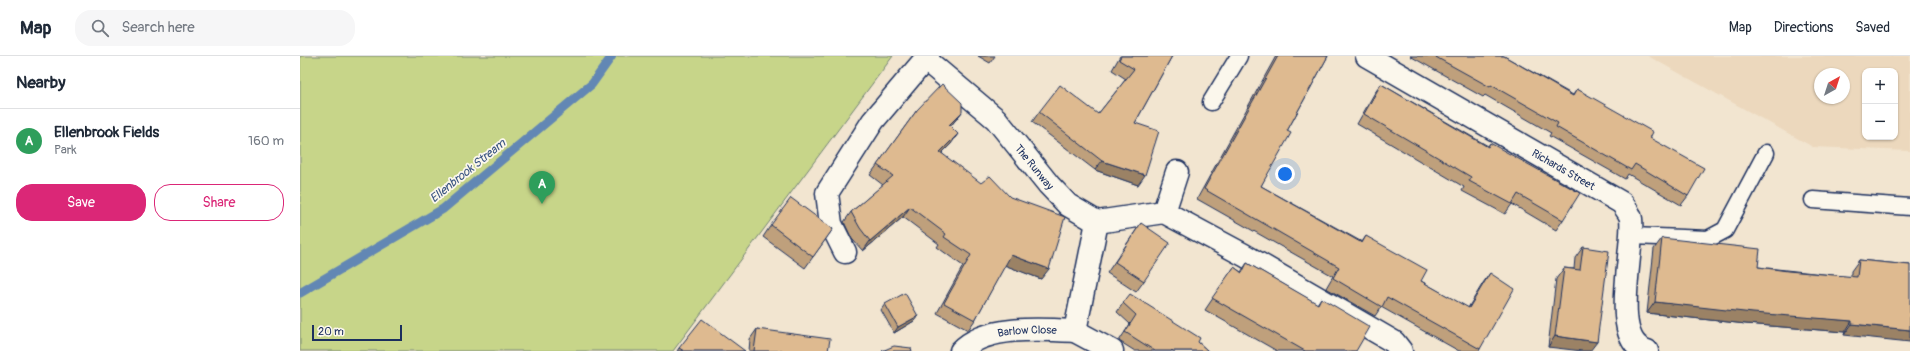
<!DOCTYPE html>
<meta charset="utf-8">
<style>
body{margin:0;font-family:Pangolin,sans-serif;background:#f6f6f7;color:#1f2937}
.controls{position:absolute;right:12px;top:12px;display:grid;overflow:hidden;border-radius:8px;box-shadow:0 1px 3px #0004}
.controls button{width:36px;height:36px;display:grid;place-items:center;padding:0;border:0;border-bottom:1px solid #e0e1e3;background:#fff;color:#1f2937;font:20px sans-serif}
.compass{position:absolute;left:1514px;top:12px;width:36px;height:36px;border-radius:50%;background:#fff;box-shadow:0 1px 3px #0004;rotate:39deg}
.scale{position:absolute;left:12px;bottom:10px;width:90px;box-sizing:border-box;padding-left:4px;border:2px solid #1b2f5e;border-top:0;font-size:11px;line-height:14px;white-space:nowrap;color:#1b2f5e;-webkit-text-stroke:3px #fbf7ec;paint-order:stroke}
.you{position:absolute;left:985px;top:118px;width:14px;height:14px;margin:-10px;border:3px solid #fff;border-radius:50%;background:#1a73e8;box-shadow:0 0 0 6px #1a73e833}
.badge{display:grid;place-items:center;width:26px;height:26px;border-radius:50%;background:#db2777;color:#fff;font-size:13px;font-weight:700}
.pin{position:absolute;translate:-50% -33px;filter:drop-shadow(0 1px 2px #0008)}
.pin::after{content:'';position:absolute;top:21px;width:14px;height:12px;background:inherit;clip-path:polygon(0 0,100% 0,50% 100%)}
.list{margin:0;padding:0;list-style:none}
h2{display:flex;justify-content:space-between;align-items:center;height:52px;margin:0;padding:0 16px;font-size:17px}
h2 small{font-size:13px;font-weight:400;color:#747a83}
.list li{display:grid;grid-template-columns:26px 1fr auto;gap:12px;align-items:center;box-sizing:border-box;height:64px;padding:0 16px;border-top:1px solid #e0e1e3}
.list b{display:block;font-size:15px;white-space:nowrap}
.list p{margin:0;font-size:13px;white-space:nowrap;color:#747a83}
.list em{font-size:13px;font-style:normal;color:#747a83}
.actions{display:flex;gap:8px;padding:12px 16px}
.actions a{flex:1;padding:9px 0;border:1px solid #db2777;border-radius:16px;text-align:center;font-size:14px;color:#db2777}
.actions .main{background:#db2777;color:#fff}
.icon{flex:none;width:22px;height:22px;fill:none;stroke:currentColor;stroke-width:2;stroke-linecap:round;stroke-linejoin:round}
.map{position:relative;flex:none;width:1610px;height:295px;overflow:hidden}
header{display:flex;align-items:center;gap:24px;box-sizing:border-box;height:56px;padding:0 20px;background:#fff;border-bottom:1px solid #e0e1e3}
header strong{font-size:19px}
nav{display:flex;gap:22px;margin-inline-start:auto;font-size:14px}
.search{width:280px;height:36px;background:#f6f6f7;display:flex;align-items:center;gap:10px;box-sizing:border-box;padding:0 14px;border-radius:16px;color:#747a83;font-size:15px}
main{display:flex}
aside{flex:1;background:#fff}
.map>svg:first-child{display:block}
</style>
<header>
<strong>Map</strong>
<div class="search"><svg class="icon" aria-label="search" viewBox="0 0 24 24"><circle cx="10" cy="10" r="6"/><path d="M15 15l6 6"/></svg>Search here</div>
<nav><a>Map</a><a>Directions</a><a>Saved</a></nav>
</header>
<main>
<aside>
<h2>Nearby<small></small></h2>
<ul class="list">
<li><span class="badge" style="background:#2e9e5b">A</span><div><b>Ellenbrook Fields</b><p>Park</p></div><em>160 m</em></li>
</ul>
<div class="actions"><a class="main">Save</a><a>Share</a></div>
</aside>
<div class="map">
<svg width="1610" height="295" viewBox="0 0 1610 295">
<rect width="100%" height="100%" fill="#f2e5d0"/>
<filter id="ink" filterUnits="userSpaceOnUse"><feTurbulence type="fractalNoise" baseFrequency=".025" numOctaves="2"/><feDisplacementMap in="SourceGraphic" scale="8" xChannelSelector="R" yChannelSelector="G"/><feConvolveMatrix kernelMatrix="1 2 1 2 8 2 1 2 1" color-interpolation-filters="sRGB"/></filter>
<g filter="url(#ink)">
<!-- built -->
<path fill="#ecd8bd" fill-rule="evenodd" d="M1348 0H1610V95L1513 91ZM1565 15H1595V81H1565ZM1520 18H1544V42H1520Z"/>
<!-- green -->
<path fill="#c7d589" stroke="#718274" d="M0 0H593L373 295H0Z"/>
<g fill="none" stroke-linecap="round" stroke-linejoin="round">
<!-- stream -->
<path stroke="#6287b4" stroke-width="9" d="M0 237 143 153 292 28 312 0"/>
<!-- lane casing -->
<g stroke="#1b2f5e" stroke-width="19">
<path id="lane" d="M911 46 939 0
M1513 144 1610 151
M1332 180 1408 183 1425 174 1466 97"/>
</g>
<!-- street casing -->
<g stroke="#1b2f5e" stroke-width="25">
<g id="street">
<path id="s1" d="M1067 0 1322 147C1325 152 1330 157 1331 163 1335 192 1308 286 1347 295"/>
<path id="s2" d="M626 4 696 63 749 129 768 149 797 166 864 156 944 199 1094 286 1101 295"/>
<path d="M864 156 877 116"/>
<path d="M797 166 775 275 812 295"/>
<path d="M545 196 531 168 527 137 573 65 628 0"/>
<path id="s3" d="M661 295C685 269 742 273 775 275"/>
</g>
</g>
<!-- lane -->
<use href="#lane" stroke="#fbf7ec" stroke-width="16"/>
<!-- street -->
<use href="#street" stroke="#fbf7ec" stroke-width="22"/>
</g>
<!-- wall -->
<path fill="#bfa07c" stroke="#1b2f5e" d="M678 0H695L690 7Z
M820 0H872L835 67 838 129 795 114 732 66 739 56 798 58 826 23 812 14Z
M976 0H1028L987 75 961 130 1062 186 1066 180 1121 225 1168 252 1183 227 1190 217 1180 293 1179 295H1159L1081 251 1075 260 1026 232 1033 220 897 143Z
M1110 0H1204L1273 39 1277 33 1350 82 1388 140 1381 149 1328 118 1325 123 1249 80 1251 77 1185 39 1183 41Z
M1081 28 1188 90 1190 87 1263 164 1256 174 1212 148 1205 158 1162 135 1164 131 1057 68 1074 38Z
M617 54 662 56 650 71 651 88 642 97 741 223 705 209 675 264 668 274 637 257 663 210 637 191 639 188 603 161 563 195 552 183 544 166 551 156 583 129 570 119Z
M841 167 844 225 836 236 807 217Z
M471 169 533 173 505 212 463 181Z
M1362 182 1458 211 1551 221V215L1559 204 1610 209 1544 279 1545 276 1446 268 1347 257 1354 193Z
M1283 191 1297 286 1248 291 1256 223 1264 212 1274 213 1275 202Z
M947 207 1017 248 1021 242 1056 295H977L905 254 934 211 941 216Z
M823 247 898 286 908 295H835L819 285 830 268 817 256Z
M585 248 614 265 594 277 581 254Z
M457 273 528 295H449L450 283Z
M379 292 445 295H377Z"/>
<!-- shaded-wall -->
<path fill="#9b8265" stroke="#1b2f5e" d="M662 56 654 66 641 80 649 69Z
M658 78 651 88 633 106 640 96Z
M802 105 845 119 838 129 795 114Z
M610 151 603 161 563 195 570 185Z
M711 199 749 213 741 223 704 209Z
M1355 246 1552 265 1545 276 1446 268 1347 257Z
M618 260 614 265 594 277 598 271Z
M1552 268 1610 274V286L1544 279Z
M1255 280 1297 286 1290 295H1282L1248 291Z"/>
<!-- building -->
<path fill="#deba90" stroke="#1b2f5e" d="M821 0H872L835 67 859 75 845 119 802 105 739 56 760 29 798 58 834 13 819 4Z
M978 0H1028L987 75 991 77 961 130 1062 187 1066 180 1127 214 1121 225 1169 252 1190 217 1214 233 1180 293 1087 241 1082 251 1033 222 1039 211 904 133Z
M1134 0H1204L1273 40 1277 33 1353 76 1350 82 1404 112 1388 140 1335 108 1331 114 1256 71 1258 67 1191 29 1190 31Z
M642 28 662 47V56L649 69 658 78 640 96 681 127 690 120 710 141 765 161 749 213 711 199 675 264 644 247 671 199 644 181 646 178 610 151 570 185 560 172 551 156 593 120 577 109 617 54Z
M1081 28 1188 91 1190 87 1280 137 1263 164 1218 138 1212 148 1169 125 1171 121 1064 58Z
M491 142 533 173 513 201 471 169Z
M841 167 870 187 844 225 815 206Z
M1362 182 1460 193 1458 211 1488 215 1557 221 1559 204 1610 209V274L1552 268V265L1453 257 1355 246Z
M1283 191 1309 195 1297 286 1255 280 1264 212 1280 214Z
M947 207 1018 248 1021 242 1070 271 1056 295H1005L912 242 934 211 942 217Z
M605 237 618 260 598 271 585 248Z
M830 238 900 282 898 286 908 295H873L872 294 871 295H855L825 276 836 259 823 247Z
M402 263 445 295H384L379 292Z
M457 273 530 283 528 295H454Z
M594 290 611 292 612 295H582Z"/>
</g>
<g text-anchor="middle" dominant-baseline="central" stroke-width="3.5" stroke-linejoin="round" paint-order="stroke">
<!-- street labels -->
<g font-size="11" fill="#1b2f5e" stroke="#fbf7ec">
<text stroke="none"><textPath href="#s2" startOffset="153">The Runway</textPath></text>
<text stroke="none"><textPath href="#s1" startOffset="227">Richards Street</textPath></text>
<text stroke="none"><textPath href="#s3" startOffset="71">Barlow Close</textPath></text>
</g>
<!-- water labels -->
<g font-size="12" font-style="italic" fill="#395482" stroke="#fbf7ec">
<text transform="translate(168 115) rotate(-39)">Ellenbrook Stream</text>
</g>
</g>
</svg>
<div class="controls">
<button>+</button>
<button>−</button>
</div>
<svg class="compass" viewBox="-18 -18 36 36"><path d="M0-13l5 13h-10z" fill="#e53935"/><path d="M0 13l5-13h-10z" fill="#747a83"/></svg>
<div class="scale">20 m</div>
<div class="you"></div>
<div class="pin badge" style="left:242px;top:148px;background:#2e9e5b">A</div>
</div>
</main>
